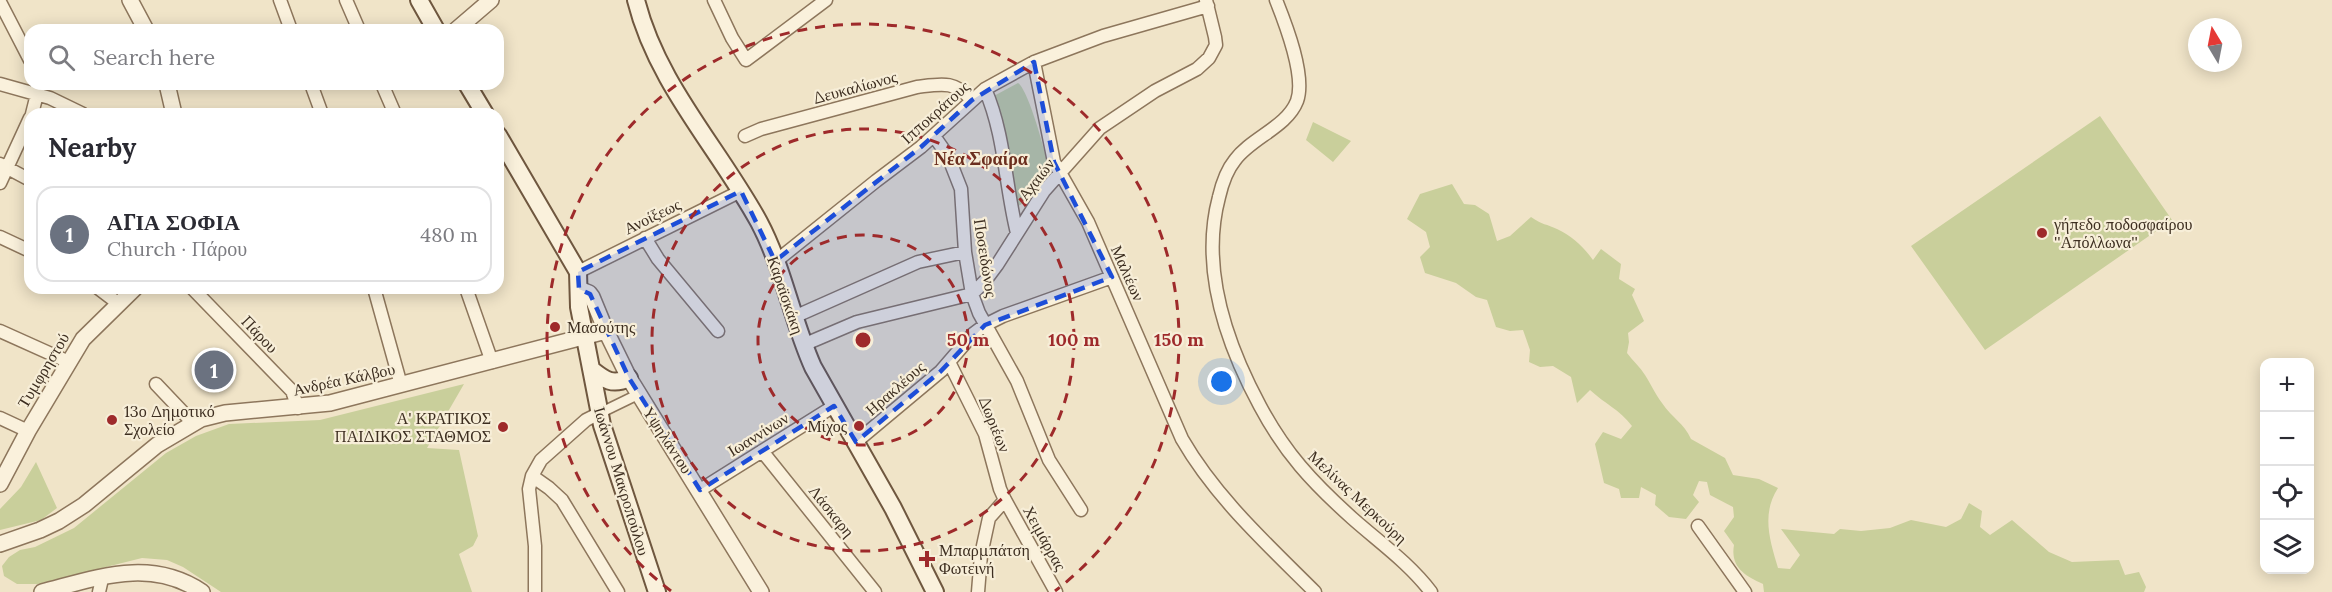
<!DOCTYPE html>
<meta charset="utf-8">
<style>
body{margin:0;font-family:Lora,serif;background:#f7f7f7;color:#2b2b33}
.controls{position:absolute;right:18px;bottom:18px;display:grid;overflow:hidden;border-radius:12px;box-shadow:0 3px 15px #0003}
.controls button{width:54px;height:54px;display:grid;place-items:center;padding:0;border:0;border-bottom:2px solid #e1e1e2;background:#fff;color:#2b2b33;font:30px sans-serif}
.compass{position:absolute;left:2188px;top:18px;width:54px;height:54px;border-radius:50%;background:#fff;box-shadow:0 3px 15px #0003;rotate:350deg}
.you{position:absolute;left:1222px;top:382px;width:21px;height:21px;margin:-15px;border:4px solid #fff;border-radius:50%;background:#1a73e8;box-shadow:0 0 0 9px #1a73e833}
.badge{display:grid;place-items:center;width:39px;height:39px;border-radius:50%;background:#7c3aed;color:#fff;font-size:20px;font-weight:700}
.pin{position:absolute;translate:-50% -50%;border:3px solid #fff;box-shadow:0 2px 6px #0006}
.list{margin:0;padding:0;list-style:none}
h2{display:flex;justify-content:space-between;align-items:center;height:78px;margin:0;padding:0 24px;font-size:26px}
h2 small{font-size:20px;font-weight:400;color:#7c7c81}
.list li{display:grid;grid-template-columns:39px 1fr auto;gap:18px;align-items:center;box-sizing:border-box;height:96px;margin:0 12px 12px;padding:0 12px;border:2px solid #e1e1e2;border-radius:18px}
.list b{display:block;font-size:22px;white-space:nowrap}
.list p{margin:0;font-size:20px;white-space:nowrap;color:#7c7c81}
.list em{font-size:20px;font-style:normal;color:#7c7c81}
.icon{flex:none;width:33px;height:33px;fill:none;stroke:currentColor;stroke-width:2;stroke-linecap:round;stroke-linejoin:round}
.map{position:relative;flex:none;width:2332px;height:592px;overflow:hidden}
.search{position:absolute;background:#fff;box-shadow:0 3px 15px #0003;left:24px;top:24px;width:480px;height:66px;display:flex;align-items:center;gap:15px;box-sizing:border-box;padding:0 21px;border-radius:18px;color:#7c7c81;font-size:22px}
.panel{position:absolute;background:#fff;box-shadow:0 3px 15px #0003;left:24px;top:108px;width:480px;height:186px;border-radius:18px}
.map>svg:first-child{display:block}
</style>
<div class="map">
<svg width="2332" height="592" viewBox="0 0 2332 592">
<rect width="100%" height="100%" fill="#f0e4c8"/>
<!-- green -->
<path fill="#c9cf9b" d="M1018 83C1029 90 1049 163 1050 178L1038 194 1015 208 992 97Z
M2100 116 2172 220 1985 350 1911 246Z
M1313 122 1351 141 1333 162 1306 140Z
M1452 184 1464 204 1475 205 1489 214 1497 241 1510 236 1531 217C1542 225 1547 224 1557 229 1572 236 1583 246 1593 260L1601 249 1621 264 1619 279 1635 289 1632 295 1644 321 1628 333 1629 342 1627 353C1633 361 1640 367 1645 375 1651 384 1655 394 1662 403 1672 418 1684 423 1691 439L1725 458 1733 475 1759 479 1778 488C1761 514 1770 541 1778 568L1790 569 1800 555 1781 529 1834 534 1840 529 1861 531 1890 528 1911 520 1946 527 1961 519 1969 503 1982 511 1980 527 1990 535 2012 520 2049 552 2072 562 2119 560 2125 575 2139 572 2146 587 2144 592H1764L1763 584C1745 576 1730 567 1734 545L1724 531 1734 517 1733 507 1710 495 1707 482 1699 481 1693 495 1699 502 1686 519 1669 517 1655 505 1656 495 1641 487 1639 498H1621L1619 489 1604 483 1595 444 1603 432 1621 439 1632 426C1619 409 1605 404 1590 390L1577 403 1571 377 1553 366 1540 367 1529 362 1530 350 1523 330 1510 331 1496 327 1487 300 1476 297 1456 283 1425 273 1420 257 1430 247 1426 232 1407 219 1420 194Z
M464 384 427 448 459 450 478 536 473 546 459 554 472 592H221L183 567 167 560 142 558 38 584H17L4 576 2 566 9 557 20 550 35 547 74 528 166 453 196 436 229 424 320 420Z
M36 462 57 508 41 520 0 530V509L21 487Z"/>
<g fill="none" stroke-linecap="round" stroke-linejoin="round">
<!-- pedestrian casing -->
<g stroke="#8d765c" stroke-width="12">
<path id="pedestrian" d="M600 413 639 394"/>
</g>
<!-- minor casing -->
<g stroke="#8d765c" stroke-width="15">
<path id="minor" d="M280 0 291 30
M346 0 359 30
M714 0 732 38 746 60 826 0
M1276 0C1286 25 1306 76 1297 101 1287 127 1251 138 1235 160 1226 171 1222 184 1219 197 1200 268 1226 343 1260 406 1285 453 1312 482 1352 518 1379 542 1409 563 1431 592
M0 2 30 60
M1034 62 1054 162 1088 222 1182 439C1216 498 1268 545 1315 592
M0 84 50 98 83 114
M311 84 322 114
M382 84 395 114
M985 89C1005 135 1005 185 1017 233
M32 114 37 94V84
M745 136 761 129 917 87C941 84 954 80 972 100
M934 136 948 156 961 189 965 252 972 294 979 313 1017 381 1049 460 1081 510
M0 164 30 180
M0 183 30 118
M0 237 30 251
M645 238 658 259 718 331
M775 262 876 181 921 147 985 89 1034 62 1103 36 1208 6
M578 272 741 191
M98 288 119 304
M192 288 292 391 298 408
M374 288 401 385
M466 288 492 362
M794 317 918 262 965 252
M0 331 69 362
M803 345 857 322 972 294 985 281 997 265 1044 191 1100 128 1155 91 1197 69 1209 58 1216 45 1215 37 1206 0
M949 362 985 434 1000 489 1005 500 1056 592
M156 384 193 423
M0 418 28 431
M856 442 941 371 973 334 985 325 1003 316 1112 277
M762 451 875 592
M532 476 549 488 562 500 618 592
M700 490 834 406
M1698 526 1745 592
M99 592 102 579
M535 592V546L529 489 532 476 541 460 586 420 600 413
M978 592 981 555 989 518 1005 500"/>
</g>
<!-- tertiary casing -->
<g stroke="#8d765c" stroke-width="18">
<path id="tertiary" d="M130 0 146 30
M456 30 491 0
M167 84 174 114
M579 289 589 293 592 297 606 331 629 378 761 592
M0 484 28 431 83 339 135 288
M0 544 40 530 59 521 84 505 157 445 201 419 225 413 330 403 606 331
M42 592C97 578 150 557 202 592"/>
</g>
<!-- secondary casing -->
<g stroke="#6f573f" stroke-width="20">
<path id="secondary" d="M419 0 436 30
M636 0C657 84 718 147 759 222 783 267 792 320 813 367L893 508 935 592
M467 84 485 114
M498 135 578 272 579 307 602 425 657 592
M591 369C605 380 612 386 629 378"/>
</g>
<!-- pedestrian -->
<use href="#pedestrian" stroke="#faf1dc" stroke-width="9"/>
<!-- minor -->
<use href="#minor" stroke="#faf1dc" stroke-width="12"/>
<!-- tertiary -->
<use href="#tertiary" stroke="#faf1dc" stroke-width="15"/>
<!-- secondary -->
<use href="#secondary" stroke="#faf1dc" stroke-width="16"/>
</g>
<!-- marked area -->
<path fill="#1d4ed8" fill-opacity="0.2" stroke="#1d4ed8" stroke-width="4.5" stroke-dasharray="12 8" stroke-linejoin="round" d="M1034 62 1054 162 1112 277 985 325 941 371 856 442 834 406 700 490 629 378 590 294 579 289 578 272 741 191 775 261 921 147 972 100Z"/>
<!-- distance rings -->
<g fill="none" stroke="#9e2a2b" stroke-width="3" stroke-dasharray="10 8">
<circle cx="863" cy="340" r="105"/>
<circle cx="863" cy="340" r="211"/>
<path d="M671 591A316 316 0 1 1 1055 591"/>
</g>
<!-- markers -->
<g fill="#9e2a2b" stroke="#f7eed8" stroke-width="2">
<circle cx="2042" cy="233" r="6"/>
<circle cx="555" cy="327" r="6"/>
<circle cx="112" cy="420" r="6"/>
<circle cx="859" cy="426" r="6"/>
<circle cx="503" cy="427" r="6"/>
<path d="M924 550h6v6h6v6h-6v6h-6v-6h-6v-6h6z"/>
</g>
<g text-anchor="middle" dominant-baseline="central" stroke-width="4.5" stroke-linejoin="round" paint-order="stroke">
<!-- street labels -->
<g font-size="16" fill="#3d2e20" stroke="#f7eed8">
<text transform="translate(855 87) rotate(-15)">Δευκαλίωνος</text>
<text transform="translate(935 112) rotate(-42)">Ιπποκράτους</text>
<text transform="translate(1036 179) rotate(-52)">Αχαιών</text>
<text transform="translate(652 216) rotate(-26)">Ανοίξεως</text>
<text transform="translate(986 258) rotate(81)">Ποσειδώνος</text>
<text transform="translate(1128 273) rotate(66)">Μαλιέων</text>
<text transform="translate(786 295) rotate(71)">Καραϊσκάκη</text>
<text transform="translate(260 334) rotate(46)">Πάρου</text>
<text transform="translate(43 370) rotate(-59)">Τυμφρηστού</text>
<text transform="translate(344 379) rotate(-12)">Ανδρέα Κάλβου</text>
<text transform="translate(895 388) rotate(-41)">Ηρακλέους</text>
<text transform="translate(995 424) rotate(68)">Δωριέων</text>
<text transform="translate(758 434) rotate(-32)">Ιωαννίνων</text>
<text transform="translate(668 440) rotate(57)">Υψηλάντου</text>
<text transform="translate(622 481) rotate(73)">Ιωάννου Μακροπούλου</text>
<text transform="translate(1358 497) rotate(43)">Μελίνας Μερκούρη</text>
<text transform="translate(832 511) rotate(51)">Λάσκαρη</text>
<text transform="translate(1045 538) rotate(61)">Χειμάρρας</text>
</g>
<!-- poi labels -->
<g font-size="16" fill="#3d2e20" stroke="#f7eed8" text-anchor="start">
<text x="2054" y="224">γήπεδο ποδοσφαίρου<tspan x="2054" dy="18">''Απόλλωνα''</tspan></text>
<text x="567" y="327">Μασούτης</text>
<text x="124" y="411">13ο Δημοτικό<tspan x="124" dy="18">Σχολείο</tspan></text>
<text x="491" y="418" text-anchor="end">Α' ΚΡΑΤΙΚΟΣ<tspan x="491" dy="18">ΠΑΙΔΙΚΟΣ ΣΤΑΘΜΟΣ</tspan></text>
<text x="847" y="426" text-anchor="end">Μίχος</text>
<text x="939" y="550">Μπαρμπάτση<tspan x="939" dy="18">Φωτεινή</tspan></text>
</g>
<!-- neighbourhood labels -->
<g font-size="18" font-weight="bold" fill="#6b2e1e" stroke="#f7eed8">
<text x="981" y="158">Νέα Σφαίρα</text>
</g>
</g>
<circle cx="863" cy="340" r="9" fill="#9e2a2b" stroke="#f7eed8" stroke-width="3"/>
<g font-size="18" text-anchor="middle" font-weight="bold" fill="#9e2a2b" stroke="#f7eed8" stroke-width="4.5" stroke-linejoin="round" paint-order="stroke">
<text x="968" y="346">50 m</text>
<text x="1074" y="346">100 m</text>
<text x="1179" y="346">150 m</text>
</g>
</svg>
<div class="controls">
<button>+</button>
<button>−</button>
<button><svg class="icon" aria-label="locate" viewBox="0 0 24 24"><circle cx="12" cy="12" r="6"/><path d="M12 2v4M12 18v4M2 12h4M18 12h4"/></svg></button>
<button><svg class="icon" aria-label="layers" viewBox="0 0 24 24"><path d="M12 4l9 5-9 5-9-5zM3 14l9 5 9-5"/></svg></button>
</div>
<svg class="compass" viewBox="-18 -18 36 36"><path d="M0-13l5 13h-10z" fill="#e53935"/><path d="M0 13l5-13h-10z" fill="#7c7c81"/></svg>
<div class="you"></div>
<div class="pin badge" style="left:214px;top:370px;background:#6b7280">1</div>
<div class="search"><svg class="icon" aria-label="search" viewBox="0 0 24 24"><circle cx="10" cy="10" r="6"/><path d="M15 15l6 6"/></svg>Search here</div>
<section class="panel">
<h2>Nearby<small></small></h2>
<ul class="list">
<li><span class="badge" style="background:#6b7280">1</span><div><b>ΑΓΙΑ ΣΟΦΙΑ</b><p>Church · Πάρου</p></div><em>480 m</em></li>
</ul>
</section>
</div>
